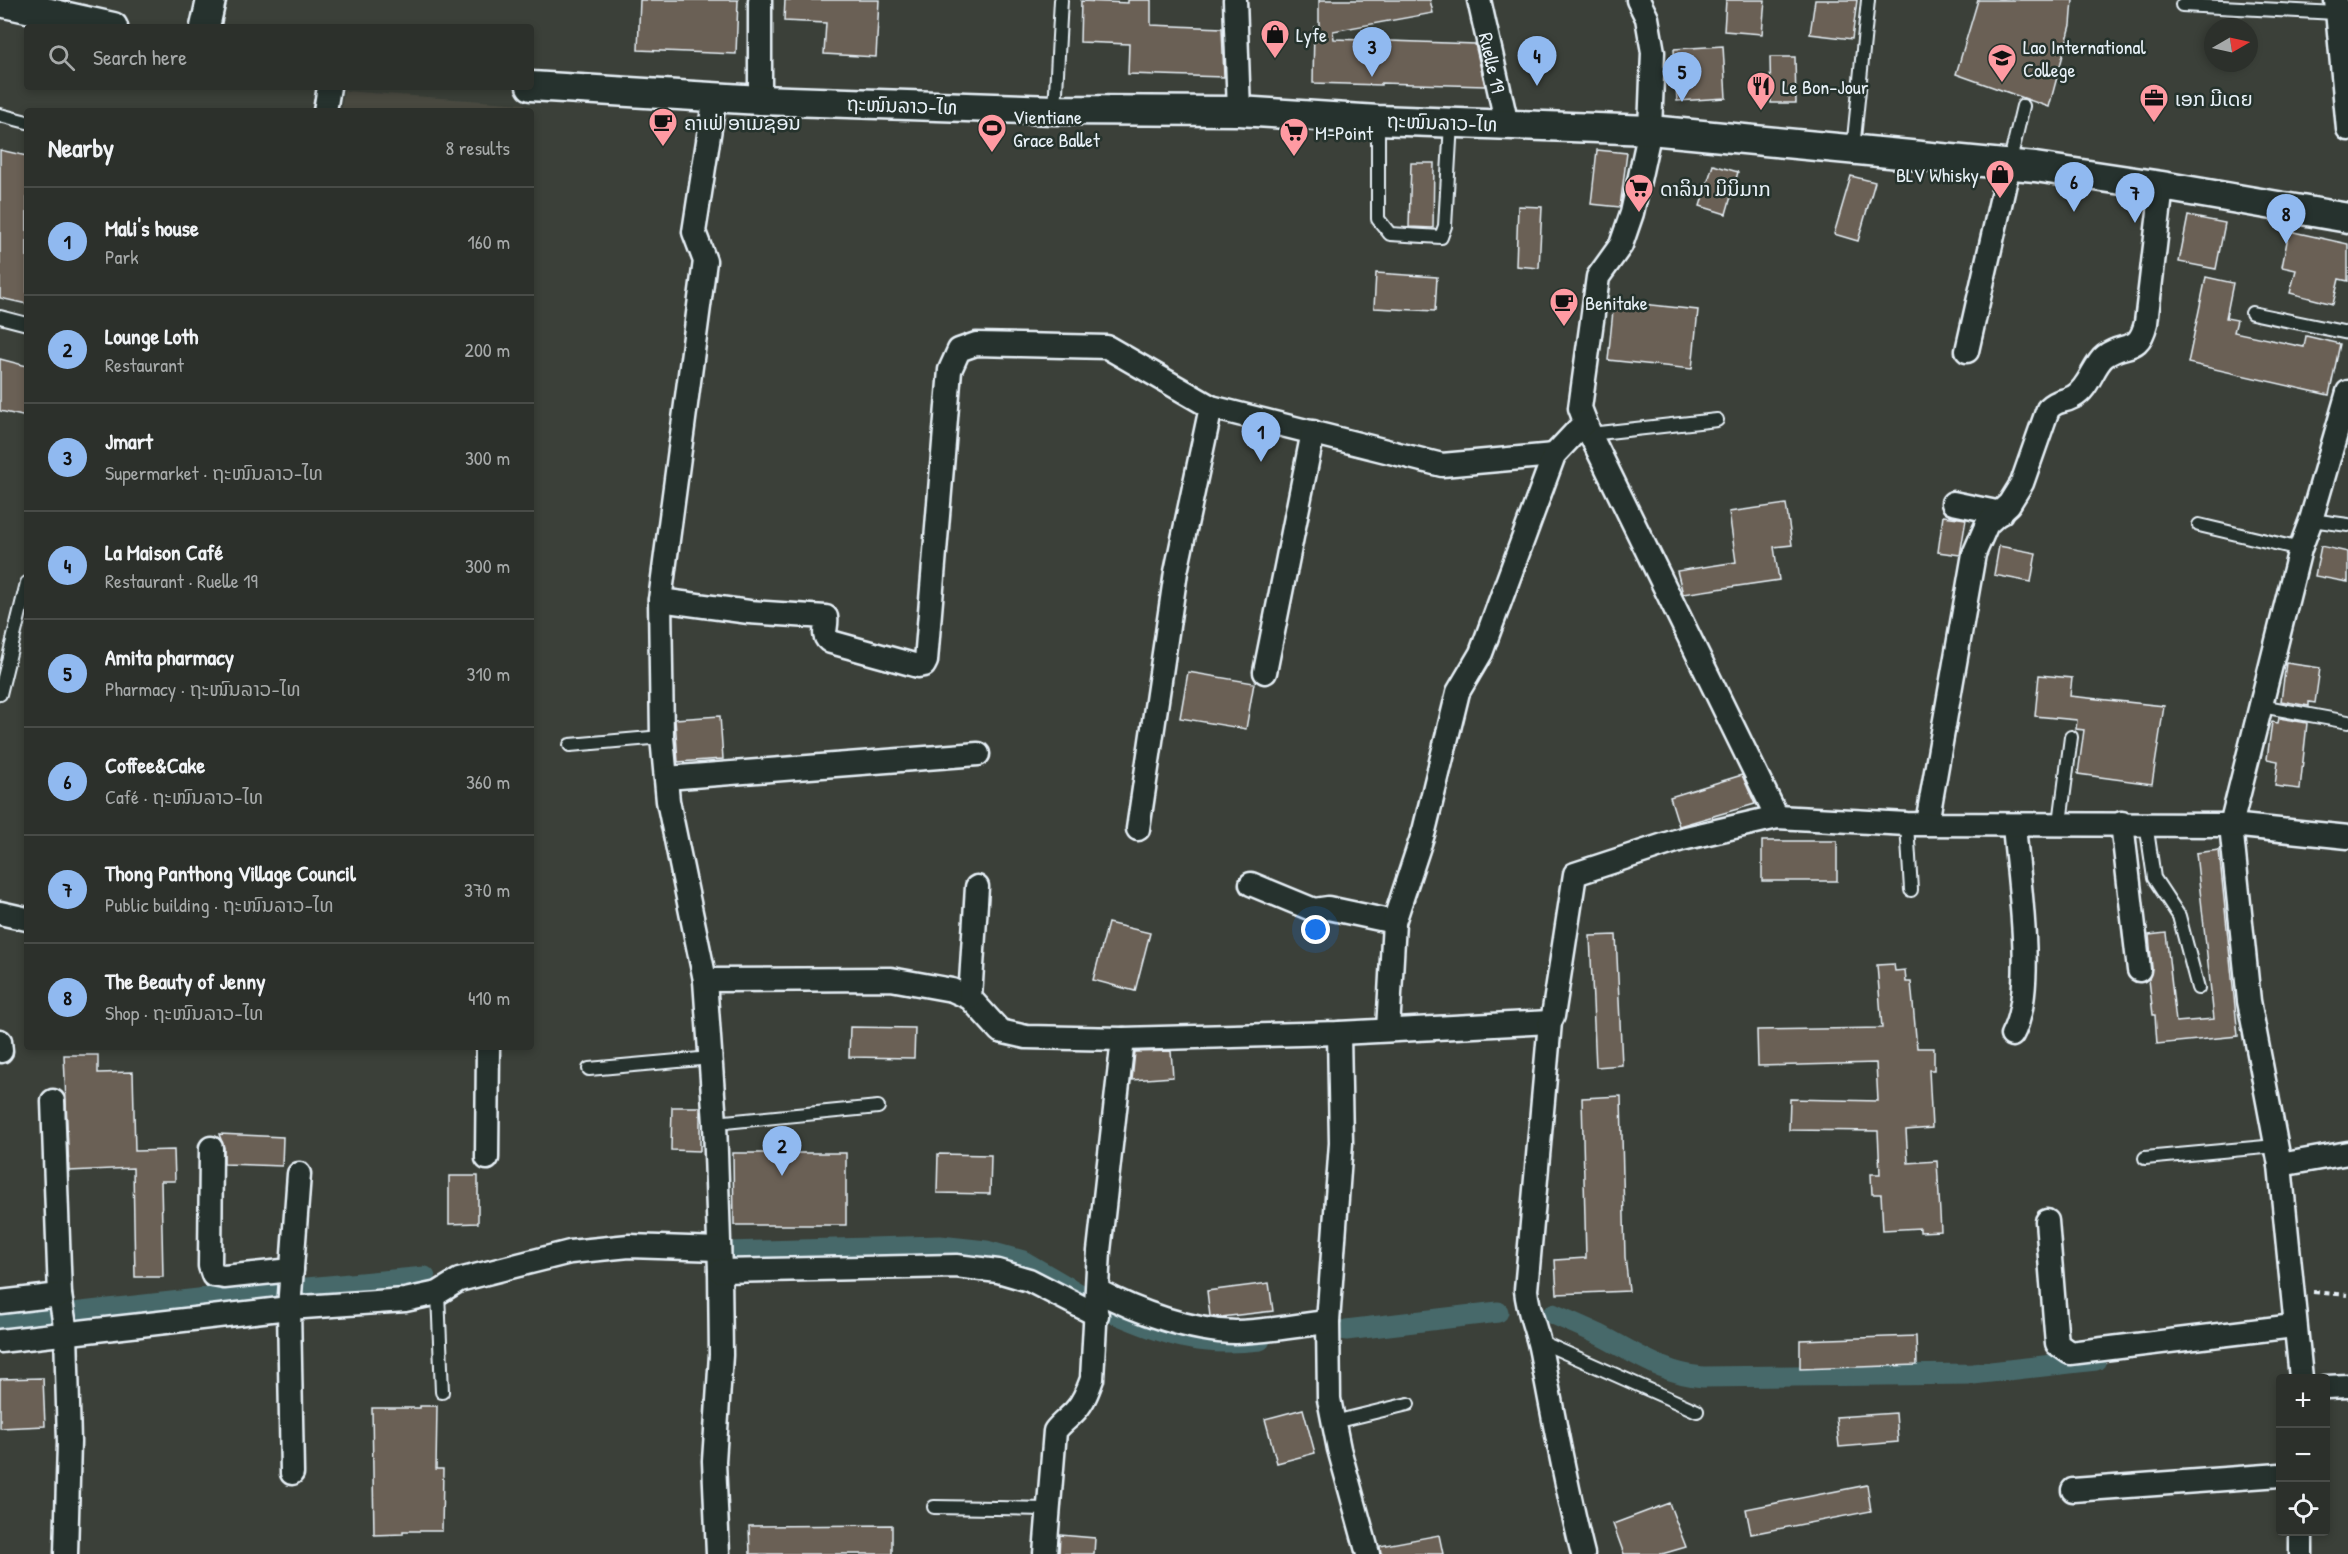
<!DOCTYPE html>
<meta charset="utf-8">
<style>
body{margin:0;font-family:"Patrick Hand","Noto Sans Lao",sans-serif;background:#343833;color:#f1f3f6}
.controls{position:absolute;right:18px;bottom:18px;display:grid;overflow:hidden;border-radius:6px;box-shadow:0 3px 9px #0003}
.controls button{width:54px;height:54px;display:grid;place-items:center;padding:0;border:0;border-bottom:2px solid #484b47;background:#2c302b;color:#f1f3f6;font:30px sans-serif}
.compass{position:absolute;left:2204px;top:18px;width:54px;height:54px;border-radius:50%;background:#2c302b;box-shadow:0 3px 9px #0003;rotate:81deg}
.you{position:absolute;left:1316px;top:930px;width:21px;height:21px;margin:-15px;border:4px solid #fff;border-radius:50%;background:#1a73e8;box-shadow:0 0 0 9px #1a73e833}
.badge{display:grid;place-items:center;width:39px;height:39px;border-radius:50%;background:#90b9f0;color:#111;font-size:20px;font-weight:700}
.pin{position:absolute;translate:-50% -50px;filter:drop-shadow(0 2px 3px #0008)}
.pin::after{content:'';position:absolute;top:32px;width:21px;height:18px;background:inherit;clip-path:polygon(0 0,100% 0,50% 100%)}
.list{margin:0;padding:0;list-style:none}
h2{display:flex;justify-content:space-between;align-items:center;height:78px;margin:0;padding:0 24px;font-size:26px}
h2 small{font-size:20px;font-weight:400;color:#a6a9a9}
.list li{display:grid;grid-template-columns:39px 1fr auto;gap:18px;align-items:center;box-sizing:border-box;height:108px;padding:0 24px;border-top:2px solid #484b47}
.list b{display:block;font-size:22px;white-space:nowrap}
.list p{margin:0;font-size:20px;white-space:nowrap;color:#a6a9a9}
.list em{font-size:20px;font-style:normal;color:#a6a9a9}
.icon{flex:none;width:33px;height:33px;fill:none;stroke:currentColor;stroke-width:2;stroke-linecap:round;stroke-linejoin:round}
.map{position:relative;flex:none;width:2348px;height:1554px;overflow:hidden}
.search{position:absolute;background:#2c302b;box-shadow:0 3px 9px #0003;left:24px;top:24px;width:510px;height:66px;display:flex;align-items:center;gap:15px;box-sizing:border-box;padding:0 21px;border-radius:6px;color:#a6a9a9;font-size:22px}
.panel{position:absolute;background:#2c302b;box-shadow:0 3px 9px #0003;left:24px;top:108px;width:510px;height:942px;border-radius:6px}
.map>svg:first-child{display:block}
</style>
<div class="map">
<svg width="2348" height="1554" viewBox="0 0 2348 1554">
<rect width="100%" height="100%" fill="#3b4039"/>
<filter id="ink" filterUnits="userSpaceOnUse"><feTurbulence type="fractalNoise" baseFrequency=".0167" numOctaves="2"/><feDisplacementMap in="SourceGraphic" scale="12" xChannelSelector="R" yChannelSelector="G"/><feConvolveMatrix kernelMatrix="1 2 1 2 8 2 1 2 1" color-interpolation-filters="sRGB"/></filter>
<g filter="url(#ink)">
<!-- built -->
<path fill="#494a41" d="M344 91 525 104 524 111H341Z"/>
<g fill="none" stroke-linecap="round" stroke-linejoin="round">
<!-- canal -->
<path stroke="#46696b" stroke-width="21" d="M727 1252 940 1246 986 1251 1023 1261 1083 1296
M307 1288 425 1277
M1114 1313C1170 1336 1199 1347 1260 1340
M1553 1314C1569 1321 1585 1328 1600 1335 1635 1353 1664 1374 1703 1377L1973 1374 2096 1360
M0 1321 280 1290
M1346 1330 1498 1312"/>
</g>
<!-- building -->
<path fill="#6b6054" stroke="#e8f1f8" stroke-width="1.5" d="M640 0H738L736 54 638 50Z
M785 0H879L876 57 824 54 826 23 784 21Z
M1128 0H1151V25L1222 28 1224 77 1128 74 1129 44 1080 42 1081 1 1128 3Z
M1319 0H1430L1433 13 1333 31 1334 39 1475 44 1485 86 1381 83V85L1313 83 1314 27 1319 28Z
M1726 0H1765L1762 34 1724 31Z
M1815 0H1857L1852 39 1810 34Z
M1978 0H2073L2071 25 2049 107 1956 74Z
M1723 46 1726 98 1677 101 1674 49Z
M1770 57H1795L1796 103H1771Z
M0 150 27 156V304L0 298Z
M1597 150 1627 153 1620 207 1591 204Z
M1411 163H1434L1433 228 1409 227Z
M1713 165 1738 172 1726 214 1700 206Z
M1851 176 1875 182 1858 241 1834 234Z
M1518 206 1542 207 1539 268 1516 266Z
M2188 216 2225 223 2216 269 2179 262Z
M2289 231 2348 244V281L2339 279 2333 304 2290 293 2296 270 2282 267Z
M1376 273 1437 277 1435 311 1374 308Z
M2206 277 2233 283 2226 318 2237 320 2234 332 2304 347 2306 336 2340 344 2329 395 2188 363Z
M1614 301 1698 310 1692 369 1608 360Z
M0 359 27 366V417L0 411Z
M1786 504 1792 545 1774 547 1779 580 1683 594 1677 571 1736 562 1729 512Z
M1943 516 1966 519 1960 555 1938 552Z
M1999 546 2036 553 2031 582 1994 575Z
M2321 546 2348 552V582L2315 576Z
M2286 663 2320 668 2315 703 2309 702V706L2281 701Z
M1188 672 1254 683 1246 729 1180 718Z
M2039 675 2072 678 2070 696 2164 706 2152 784 2078 774 2084 730 2076 729 2077 720 2035 716Z
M720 716 723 759 678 762 675 719Z
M2279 718 2307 723 2300 789 2275 786 2278 761 2267 759 2272 722 2278 723Z
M1742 775 1755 804 1679 826 1670 797Z
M1762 841H1837V881H1762Z
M2219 850 2238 1036 2157 1044 2155 1015H2153L2149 979 2152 968 2149 935 2166 933 2176 1022 2214 1019 2196 853Z
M1108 923 1150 933 1135 991 1093 980Z
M1616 935 1622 1065 1596 1067 1590 936Z
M1894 964 1895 971 1905 970 1906 982H1911L1917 1048H1934V1070H1929L1932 1128 1906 1130 1908 1163 1937 1161 1941 1231 1920 1232V1228L1883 1230 1881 1194H1872L1871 1174H1880L1878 1131 1789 1130 1790 1099 1878 1101 1876 1063 1758 1066 1757 1030 1882 1028 1877 965Z
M850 1027 915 1028 914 1058 849 1057Z
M1171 1051 1173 1077 1132 1080 1135 1052Z
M64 1055H98V1073L133 1072 135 1151 174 1150 175 1181H161L163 1277H135L133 1168 69 1171Z
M1621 1096 1625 1257 1629 1291 1557 1294 1555 1260 1586 1258 1582 1098Z
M672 1107H700V1151L671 1150Z
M219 1134 283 1137 282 1166 224 1164V1148Z
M733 1153H846V1225H734Z
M938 1154 991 1155 990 1194 937 1193Z
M449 1176H478V1223L449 1224Z
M1269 1283 1273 1311 1221 1317 1210 1316 1207 1291Z
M1916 1336 1917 1365 1800 1369V1340Z
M43 1378 45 1426 0 1428V1379Z
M420 1406H437L436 1469H443L442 1531H403V1534L374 1535 372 1408H420Z
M1303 1409 1315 1453 1277 1463 1265 1419Z
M1896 1413 1898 1442 1839 1447 1836 1417Z
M1867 1485 1871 1511 1751 1534 1746 1509Z
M1669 1503 1686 1547 1662 1554H1624L1613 1524Z
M892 1525V1554H750L749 1526Z
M1060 1535 1095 1538 1094 1554H1059Z
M1439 1535 1443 1554H1381L1380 1546Z"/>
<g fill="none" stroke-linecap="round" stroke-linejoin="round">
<!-- service casing -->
<g stroke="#e8f1f8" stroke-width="16">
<path id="service" d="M2182 5 2336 13
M1055 110 1061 0
M0 115 27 122
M1378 120V219L1390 234 1441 237 1445 226 1451 123
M1853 149 1868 0
M2009 165 2023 106
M2252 313 2348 333
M0 317 27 324
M1590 434 1717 420
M2311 520 2348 525
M2199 525 2300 549
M0 694 27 583
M2261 706 2348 722
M570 745 662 737
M2060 823 2071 737
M2146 823 2154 878 2179 916 2198 988
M1907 824 1911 890
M589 1069 711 1058
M715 1123 878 1107
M2145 1158 2276 1146
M438 1293 442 1392
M1539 1341 1697 1411
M1334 1422 1408 1404
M934 1507 1047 1509"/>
</g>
<!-- minor casing -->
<g stroke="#e8f1f8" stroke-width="27">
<g id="minor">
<path d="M760 0V100"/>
<path d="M1235 0 1239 111"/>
<path id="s1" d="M1479 0 1507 125"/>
<path d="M1638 0 1647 18 1653 52 1650 130 1632 213 1621 245 1598 277 1580 408 1590 434 1777 817"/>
<path d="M2336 0 2348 129"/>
<path d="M715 96 694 232 705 261 660 600 662 737 668 801 705 980 715 1123 720 1271 721 1355 714 1461 718 1554"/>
<path d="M325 111 329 87"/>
<path d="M1967 351 2009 165"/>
<path d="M1953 503 2001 513"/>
<path d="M660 600 749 612 826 617C828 627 820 636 831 642L918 666 924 665 926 661 950 370 959 350 976 344 1107 347 1211 407 1442 465 1554 455"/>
<path d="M1265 672 1313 432"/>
<path d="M666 778 978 754"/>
<path d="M1927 823 1974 554 1987 524 2009 504 2022 483 2048 409C2058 399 2062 403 2073 397 2089 389 2093 365 2105 356 2125 341 2138 355 2146 323L2162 186"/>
<path d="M2122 823 2139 970"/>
<path d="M1138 829 1176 572 1211 407"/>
<path d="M1251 884 1314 910 1328 908 1394 922"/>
<path d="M0 913 27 919"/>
<path d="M705 980 891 979 952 990 970 998 1000 1031 1026 1037 1123 1039 1339 1033 1550 1022"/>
<path d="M970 998 977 887"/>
<path d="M1388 1030 1394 922 1424 831 1458 692 1481 653 1554 455 1585 422"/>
<path d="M1339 1033 1341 1143 1328 1322 1329 1399 1339 1449 1368 1554"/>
<path d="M2012 1035C2037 990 2018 878 2014 825"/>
<path d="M0 1041 1 1051"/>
<path d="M53 1101 60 1295 66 1332 69 1442 66 1554"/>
<path d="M211 1148 210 1266 213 1275 224 1277 292 1270"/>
<path d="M487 1158 488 1047"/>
<path d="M2280 1165 2348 1153"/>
<path d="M2047 1221 2057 1344 2070 1353 2294 1326"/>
<path d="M720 1271 956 1266 998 1271 1029 1280 1097 1315"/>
<path d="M1098 1291C1137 1312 1191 1331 1235 1332 1266 1332 1298 1325 1328 1322"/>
<path d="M0 1302 60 1295"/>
<path d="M0 1341 289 1308 405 1300 438 1293 459 1280 570 1252 629 1246 719 1249"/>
<path d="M2301 1378 2280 1165 2249 1001 2231 825 2300 549 2311 520 2348 392"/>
<path d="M2326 1387 2348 1386"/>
<path d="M292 1473 289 1308 299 1174"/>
<path d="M2073 1490 2280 1475"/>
<path d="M2301 1532V1554"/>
<path d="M1045 1554 1055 1431C1061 1423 1069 1418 1076 1410 1084 1401 1088 1390 1092 1379L1099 1251 1123 1039"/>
<path d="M1583 1554C1566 1487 1554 1420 1541 1352 1537 1330 1528 1313 1526 1290L1550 1022 1553 1016 1575 874 1682 839 1777 817 1907 824 2231 825 2348 837"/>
</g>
</g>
<!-- tertiary casing -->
<g stroke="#e8f1f8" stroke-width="33">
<path id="tertiary" d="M0 2 113 27
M205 27 211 0
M531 86 760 100 1055 110 1239 111 1378 120 1650 130 2035 167 2162 186 2348 218"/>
</g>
<!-- path -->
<path stroke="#e8f1f8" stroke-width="4" stroke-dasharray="6 4.5" stroke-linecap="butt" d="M2313 1292 2348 1295"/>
<!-- service -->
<use href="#service" stroke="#26332d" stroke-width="12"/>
<!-- minor -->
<use href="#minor" stroke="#26332d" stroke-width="22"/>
<!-- tertiary -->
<use href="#tertiary" stroke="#26332d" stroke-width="28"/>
</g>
</g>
<!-- icons -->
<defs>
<g id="shop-pin" transform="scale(1.5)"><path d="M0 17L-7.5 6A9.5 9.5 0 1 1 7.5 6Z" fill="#ff9aa2" stroke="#26332d"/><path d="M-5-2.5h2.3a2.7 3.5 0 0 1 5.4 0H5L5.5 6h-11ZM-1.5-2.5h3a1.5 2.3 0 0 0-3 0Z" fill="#111"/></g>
<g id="university-pin" transform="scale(1.5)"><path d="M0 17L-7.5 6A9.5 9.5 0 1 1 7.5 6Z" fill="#ff9aa2" stroke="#26332d"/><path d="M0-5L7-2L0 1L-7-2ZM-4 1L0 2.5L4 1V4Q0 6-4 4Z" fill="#111"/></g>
<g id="restaurant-pin" transform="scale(1.5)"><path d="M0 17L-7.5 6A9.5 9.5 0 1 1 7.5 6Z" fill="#ff9aa2" stroke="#26332d"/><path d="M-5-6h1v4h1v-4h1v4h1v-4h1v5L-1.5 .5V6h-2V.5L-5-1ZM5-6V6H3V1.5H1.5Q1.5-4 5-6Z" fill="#111"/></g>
<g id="office-pin" transform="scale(1.5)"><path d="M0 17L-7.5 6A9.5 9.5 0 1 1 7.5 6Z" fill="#ff9aa2" stroke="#26332d"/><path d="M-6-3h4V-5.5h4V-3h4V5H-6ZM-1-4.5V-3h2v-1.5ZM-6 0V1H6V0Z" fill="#111"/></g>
<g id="cafe-pin" transform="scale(1.5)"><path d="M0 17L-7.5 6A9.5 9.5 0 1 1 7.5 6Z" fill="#ff9aa2" stroke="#26332d"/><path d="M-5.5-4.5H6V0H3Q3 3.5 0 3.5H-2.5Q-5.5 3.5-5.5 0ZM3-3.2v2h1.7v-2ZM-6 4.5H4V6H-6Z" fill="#111"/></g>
<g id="stadium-pin" transform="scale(1.5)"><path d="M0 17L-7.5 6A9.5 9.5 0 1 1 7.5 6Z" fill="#ff9aa2" stroke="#26332d"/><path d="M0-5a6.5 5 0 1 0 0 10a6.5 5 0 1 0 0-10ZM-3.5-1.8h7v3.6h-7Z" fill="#111"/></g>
<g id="supermarket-pin" transform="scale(1.5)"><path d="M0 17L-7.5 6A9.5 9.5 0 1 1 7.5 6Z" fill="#ff9aa2" stroke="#26332d"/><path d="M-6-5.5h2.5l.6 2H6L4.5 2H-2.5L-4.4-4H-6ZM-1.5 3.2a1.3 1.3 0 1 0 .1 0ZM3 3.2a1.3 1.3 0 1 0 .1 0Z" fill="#111"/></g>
</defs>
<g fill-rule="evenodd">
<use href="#shop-pin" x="1275" y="34"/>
<use href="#university-pin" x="2002" y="58"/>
<use href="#restaurant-pin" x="1761" y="86"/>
<use href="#office-pin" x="2154" y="98"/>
<use href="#cafe-pin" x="663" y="122"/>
<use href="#stadium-pin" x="992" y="128"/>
<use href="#supermarket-pin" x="1294" y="132"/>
<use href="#shop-pin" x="2000" y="174"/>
<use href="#supermarket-pin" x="1639" y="188"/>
<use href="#cafe-pin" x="1564" y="302"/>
</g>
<g text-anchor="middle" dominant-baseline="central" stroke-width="5" stroke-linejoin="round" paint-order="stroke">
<!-- poi labels -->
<g font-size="20" fill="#e8f1f8" stroke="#26332d" text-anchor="start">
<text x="1296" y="34">Lyfe</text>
<text x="2023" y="46">Lao International<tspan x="2023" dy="23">College</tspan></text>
<text x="1782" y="86">Le Bon-Jour</text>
<text x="2175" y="98">ເອກ ມີເດຍ</text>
<text x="1013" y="116">Vientiane<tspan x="1013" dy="23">Grace Ballet</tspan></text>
<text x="684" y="122">ຄາເຟ່ ອາເມຊອນ</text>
<text x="1315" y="132">M-Point</text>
<text x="1979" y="174" text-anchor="end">BLV Whisky</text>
<text x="1660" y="188">ດາລິນາ ມິນິມາກ</text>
<text x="1585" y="302">Benitake</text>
</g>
<!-- street labels -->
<g font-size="20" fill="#e8f1f8" stroke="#26332d">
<text stroke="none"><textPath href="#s1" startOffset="64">Ruelle 19</textPath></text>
<text transform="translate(902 105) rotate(2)">ຖະໜົນລາວ-ໄທ</text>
<text transform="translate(1442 122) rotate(2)">ຖະໜົນລາວ-ໄທ</text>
</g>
</g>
</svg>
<div class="controls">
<button>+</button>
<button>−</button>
<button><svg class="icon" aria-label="locate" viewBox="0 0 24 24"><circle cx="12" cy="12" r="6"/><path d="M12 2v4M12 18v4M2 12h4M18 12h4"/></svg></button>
</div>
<svg class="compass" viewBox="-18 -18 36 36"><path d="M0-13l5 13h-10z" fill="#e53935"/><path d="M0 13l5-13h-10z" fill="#a6a9a9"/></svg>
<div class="you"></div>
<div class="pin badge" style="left:1261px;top:462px">1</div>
<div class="pin badge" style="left:782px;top:1176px">2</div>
<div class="pin badge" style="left:1372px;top:77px">3</div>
<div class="pin badge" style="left:1537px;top:86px">4</div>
<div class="pin badge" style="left:1682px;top:102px">5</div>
<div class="pin badge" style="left:2074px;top:212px">6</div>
<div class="pin badge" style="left:2135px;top:223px">7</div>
<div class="pin badge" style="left:2286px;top:244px">8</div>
<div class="search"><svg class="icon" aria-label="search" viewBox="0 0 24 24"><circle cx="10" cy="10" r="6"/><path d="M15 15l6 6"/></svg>Search here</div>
<section class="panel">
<h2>Nearby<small>8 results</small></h2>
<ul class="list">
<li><span class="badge">1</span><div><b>Mali's house</b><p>Park</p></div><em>160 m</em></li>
<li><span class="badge">2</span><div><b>Lounge Loth</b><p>Restaurant</p></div><em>200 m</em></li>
<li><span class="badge">3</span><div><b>Jmart</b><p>Supermarket · ຖະໜົນລາວ-ໄທ</p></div><em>300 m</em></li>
<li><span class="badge">4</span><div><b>La Maison Café</b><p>Restaurant · Ruelle 19</p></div><em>300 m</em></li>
<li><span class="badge">5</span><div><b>Amita pharmacy</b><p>Pharmacy · ຖະໜົນລາວ-ໄທ</p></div><em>310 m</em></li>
<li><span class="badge">6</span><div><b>Coffee&amp;Cake</b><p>Café · ຖະໜົນລາວ-ໄທ</p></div><em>360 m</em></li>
<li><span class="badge">7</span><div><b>Thong Panthong Village Council</b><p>Public building · ຖະໜົນລາວ-ໄທ</p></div><em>370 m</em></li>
<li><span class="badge">8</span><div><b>The Beauty of Jenny</b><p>Shop · ຖະໜົນລາວ-ໄທ</p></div><em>410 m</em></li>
</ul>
</section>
</div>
